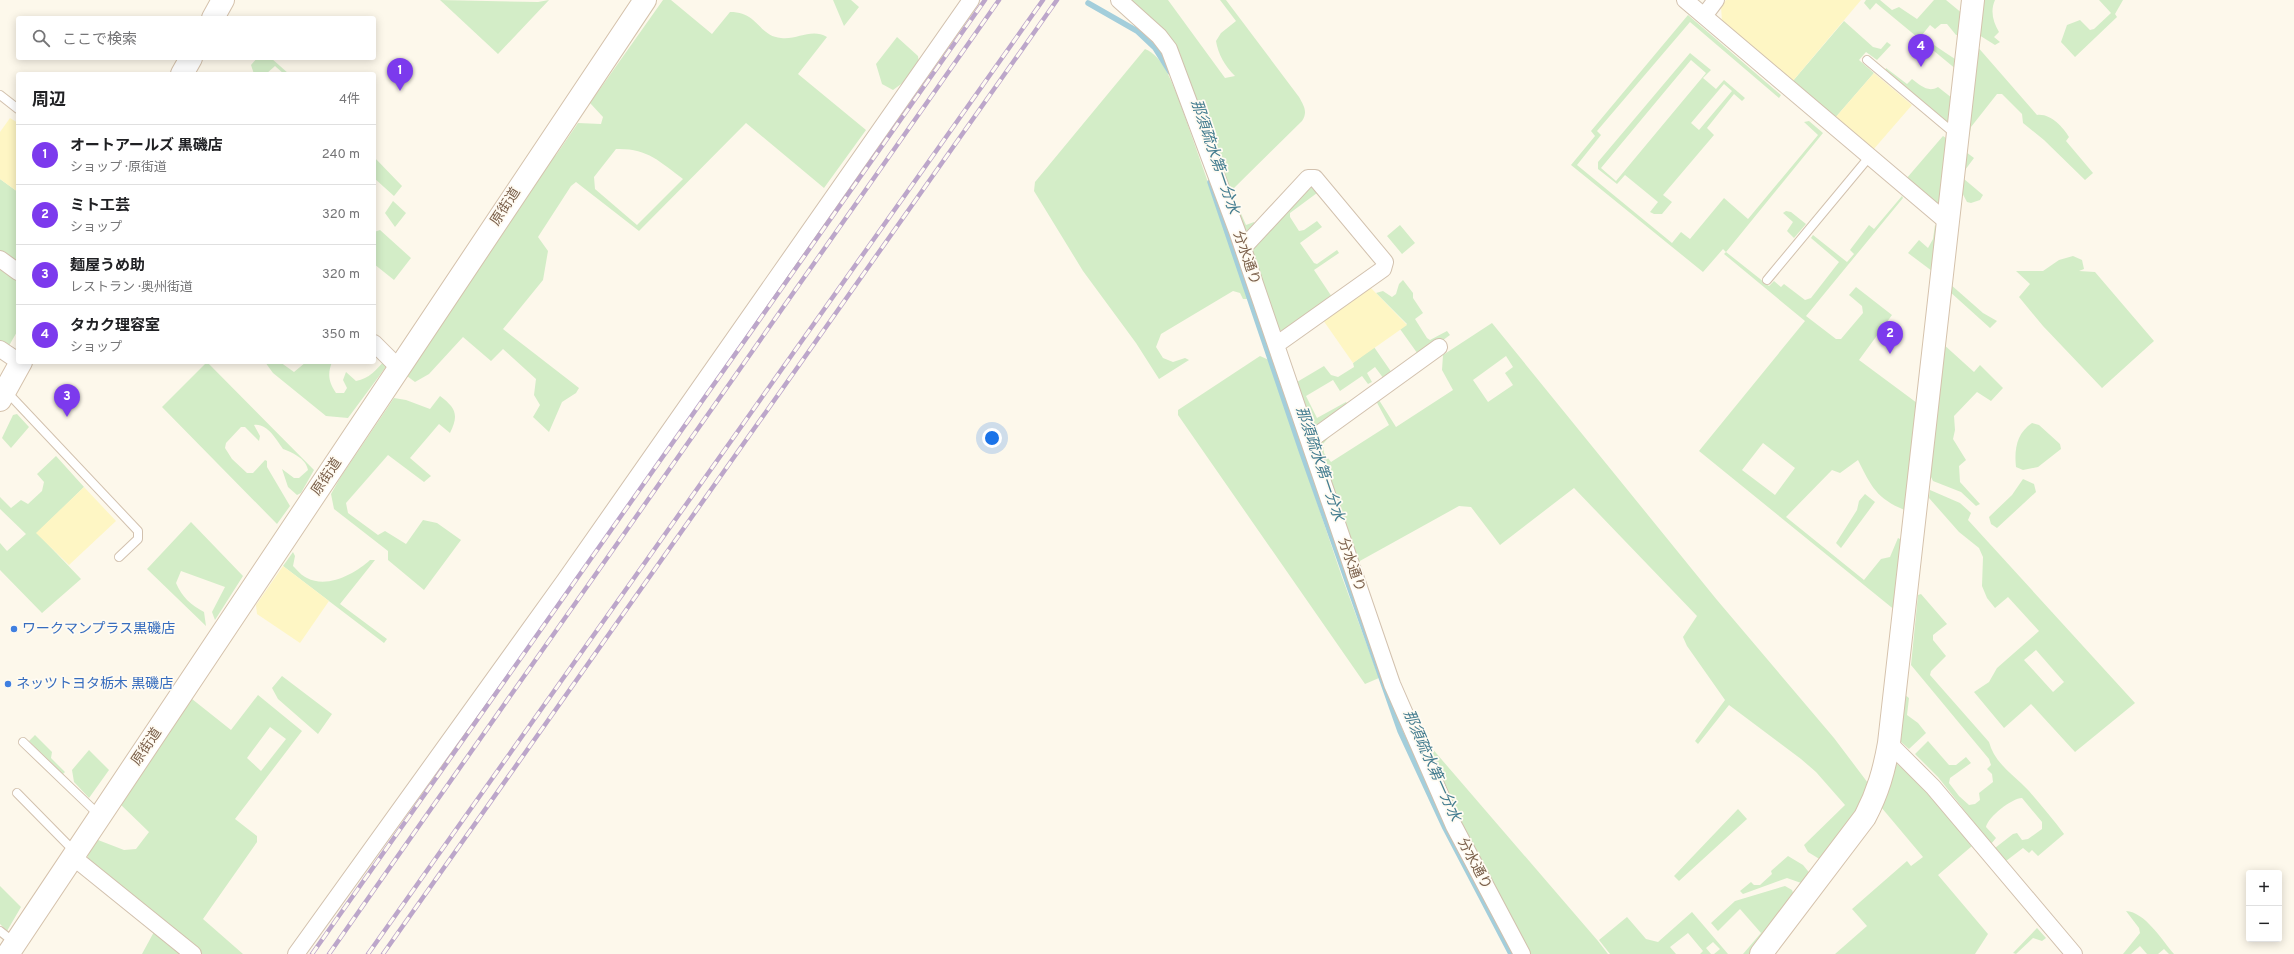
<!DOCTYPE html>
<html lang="ja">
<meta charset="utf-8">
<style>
body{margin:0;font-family:Overpass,"Noto Sans JP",sans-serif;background:#f6f6f6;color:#202124}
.controls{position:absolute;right:12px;bottom:12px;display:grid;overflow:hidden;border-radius:4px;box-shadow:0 2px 10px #0003}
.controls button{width:36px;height:36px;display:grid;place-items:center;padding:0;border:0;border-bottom:1px solid #e0e0e0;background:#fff;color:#202124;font:20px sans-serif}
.you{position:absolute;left:992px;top:438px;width:14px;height:14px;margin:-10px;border:3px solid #fff;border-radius:50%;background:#1a73e8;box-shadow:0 0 0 6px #1a73e833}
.badge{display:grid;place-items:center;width:26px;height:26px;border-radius:50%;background:#7c3aed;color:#fff;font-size:13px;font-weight:700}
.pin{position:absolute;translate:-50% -33px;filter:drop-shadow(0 1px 2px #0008)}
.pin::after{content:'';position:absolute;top:21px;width:14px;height:12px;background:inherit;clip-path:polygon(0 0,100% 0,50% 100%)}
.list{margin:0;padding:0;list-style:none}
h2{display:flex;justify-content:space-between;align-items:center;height:52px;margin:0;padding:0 16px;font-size:17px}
h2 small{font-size:13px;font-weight:400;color:#757577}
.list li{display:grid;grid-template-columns:26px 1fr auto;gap:12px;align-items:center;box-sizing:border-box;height:60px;padding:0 16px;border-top:1px solid #e0e0e0}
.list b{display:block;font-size:15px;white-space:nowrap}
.list p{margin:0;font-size:13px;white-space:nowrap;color:#757577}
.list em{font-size:13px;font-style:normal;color:#757577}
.icon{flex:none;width:22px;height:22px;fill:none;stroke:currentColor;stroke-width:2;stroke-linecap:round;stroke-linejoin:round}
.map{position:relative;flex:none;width:2294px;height:954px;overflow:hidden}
.search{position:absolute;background:#fff;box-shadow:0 2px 10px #0003;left:16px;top:16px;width:360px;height:44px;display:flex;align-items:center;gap:10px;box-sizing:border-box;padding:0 14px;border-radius:4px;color:#757577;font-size:15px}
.panel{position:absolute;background:#fff;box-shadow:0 2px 10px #0003;left:16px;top:72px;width:360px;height:292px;border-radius:4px}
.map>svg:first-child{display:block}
</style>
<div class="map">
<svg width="2294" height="954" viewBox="0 0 2294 954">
<rect width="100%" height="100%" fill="#fdf8eb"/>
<!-- green -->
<path fill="#d3edc7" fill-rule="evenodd" d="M440 0 538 2 549 0 498 54Z
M663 0H671L712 34 730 12C759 12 758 36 781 38 798 40 811 28 827 37L798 74 866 130 824 188 746 123 639 231 576 182 571 186 538 237 548 251 543 280 503 329 579 388 576 393 562 402 549 432 533 417 540 405 534 395 536 379 503 349 491 361 463 337 429 374 415 382 407 376 548 159 556 155 578 123 601 124 603 117 590 103ZM616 149C647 148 659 161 683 179L637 225 595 189 594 177Z
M833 0H851L859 7 844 26Z
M1126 0H1168L1225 78 1235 76C1225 66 1218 54 1216 41L1221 33 1236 21 1220 0H1226L1299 97C1304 106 1308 112 1302 121L1231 191 1246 225 1254 222 1256 226 1248 232 1242 230 1196 101Z
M1866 0H1880L1892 10 1899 7 1917 19 1934 0H1946L1963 14 1960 35H1956L1947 24H1941L1935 29 1930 25 1922 35C1934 46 1945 52 1958 61L1957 70 1876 3 1870 10 1864 3Z
M1979 0H1995C1990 11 1993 22 1999 32L1994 37 2000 42 1995 45 1979 35Z
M2099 0H2123L2115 14 2117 17 2075 57 2061 42 2067 25 2080 20 2090 30 2094 29 2111 13Z
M1688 15 1781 95 1779 98 1690 22 1597 131 1601 135 1577 165 1672 243 1681 232 1690 239 1724 198 1748 219 1818 135 1804 122 1809 121 1823 133 1726 252 1769 286 1774 281 1781 287 1784 284 1805 300 1811 298 1839 262 1811 238 1813 235 1847 262 1854 254 1850 250 1869 225 1874 229 1902 196 1903 198 1806 316 1836 339H1841L1863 313 1862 306 1849 295 1856 287 1892 315 1859 360 1917 403 1907 511C1877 499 1872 488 1858 460L1840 473 1832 470 1786 517 1864 580 1881 559 1890 557 1898 538 1904 541 1896 611 1699 451 1805 321 1724 254 1726 252 1723 249 1703 272 1571 165 1595 136 1591 131ZM1763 443 1795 468 1775 495 1742 470Z
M1844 21 1873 47 1881 49 1887 42 1891 45 1877 60 1866 52 1859 60 1874 73 1835 118 1792 82Z
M897 37 918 56 919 63 908 79 893 90 882 84 876 64Z
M1976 45 2037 115C2050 113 2063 127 2069 137L2066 141 2093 173 2085 180 2044 140 2023 123 2022 114 2002 94H1997L1971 127 1966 152 1974 158 1965 170 1964 179 1983 195 1980 200 1971 203 1967 202 1958 185Z
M1145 49C1163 56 1171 81 1178 97L1249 299H1243L1240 293 1233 291 1161 334 1156 347 1163 358 1173 362 1185 358 1189 360 1159 379 1136 343 1083 271 1034 191 1035 182Z
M1690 53 1711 70 1703 78 1716 89 1724 80 1745 98 1742 101 1734 94 1707 128 1714 135 1663 195 1672 202 1662 214H1654L1650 212 1658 202 1625 175 1617 184 1598 169V162ZM1691 60 1706 73 1616 181 1601 168ZM1724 84 1732 91 1699 130 1691 123Z
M257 58H271L289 74H284L275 66 266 74H254L251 65Z
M1886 68 1907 84 1912 79C1920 85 1928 93 1938 87L1952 98 1949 123 1885 71Z
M1943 136 1949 140 1939 203H1934L1906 179Z
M374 157 402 186 394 196 374 178Z
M0 179 18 192V330L6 351 0 346Z
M1307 187H1312L1317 193 1290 213V217L1299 231 1304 230 1317 221 1322 227 1300 243 1314 263 1317 264 1337 250 1339 253 1314 270 1332 297 1285 331 1279 330 1250 250Z
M393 201 406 213 395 227 385 213Z
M1786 211 1791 212 1806 224 1794 238 1787 231 1793 222 1783 213Z
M1400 225 1415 243 1402 254 1387 236Z
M1935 225 1937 227 1932 271 1908 253 1919 240 1928 248 1933 239Z
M380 230 411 258 394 280 374 264V232Z
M2073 256 2082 260 2084 269 2079 271 2095 272 2154 341 2102 388 2043 326 2019 297 2030 284 2016 271H2043L2059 260Z
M1403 280 1413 293V298L1423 313 1415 319 1427 338 1430 340 1447 331 1450 335 1420 357 1400 329 1407 324 1376 293 1383 291 1392 297 1396 294 1399 284Z
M1950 284 1983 313 1997 321 1990 328 1949 291Z
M1492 323 1717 600 1834 738 1871 787 1862 805 1821 860 1808 852 1804 845 1845 805 1816 772 1801 759 1729 705 1698 744 1695 741 1725 700 1687 646 1683 637 1697 616 1574 488 1500 545 1471 507 1459 506 1358 562 1315 442 1326 433 1329 437 1323 444 1324 453 1331 462 1389 425 1375 399 1379 400 1396 427 1453 390 1442 370 1443 355ZM1506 356 1513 367 1505 373 1513 385 1488 402 1473 380Z
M1942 343 1974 372 1980 365 2003 388 1991 401 1977 392 1954 416 1955 430 1953 439 1966 460 1959 466 1960 482 1980 504 1976 506 1961 492 1933 481 1928 471Z
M1374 347 1392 373 1384 379 1375 367 1367 373 1372 382 1368 384 1362 376 1340 391 1333 380 1306 396 1317 418 1346 402 1349 406 1317 425 1311 424 1297 382 1324 366 1331 375 1338 377 1354 367 1353 363Z
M1260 356 1269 360 1342 577 1379 678 1365 684 1178 415V410Z
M385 360 388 364 348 418 326 416 273 373 265 362H280L294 372 306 362H332C327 375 329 382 336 393H344L347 388 343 380 346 372 356 381C370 378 375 371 385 360Z
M207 362 314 470 301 493 297 495 288 487 282 469 294 478H299L308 470C306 458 291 452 283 449 276 439 267 423 254 425L260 436 259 441 245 427H241L226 443 225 448 232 459 247 473H253L265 460 267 461V467L290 506 277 524 162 407Z
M440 396C456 408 459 415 450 433L439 424 410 458 431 476 424 482 388 455 346 503 348 513 378 535 385 531 406 544 423 520 437 523 461 540 424 590 388 560V551L334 509 331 494 340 478 394 398 406 400 430 409Z
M17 414 29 427 11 448 2 438 13 415Z
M2032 423 2039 425 2060 444 2061 449 2038 467 2023 470 2016 467C2014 449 2017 433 2032 423Z
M56 456 84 487 37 533 81 579 42 613 0 570V543L7 551 26 534 0 509V497L11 508 21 500 28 504 42 491 44 482 37 474Z
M2023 479 2034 484 2036 492 1997 528 1991 524 1989 517 2012 495Z
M1930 490 1960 503 1971 513 1968 520 2135 703 2075 752 2031 704 2004 728 1974 692 1989 682 1997 668 2039 631 2008 597 1995 608 1987 598 1982 586 1983 557 1979 548 1959 532 1929 498ZM2036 650 2064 682 2053 692 2024 660Z
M1865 494 1875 502 1841 548 1836 543 1857 510 1859 501Z
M191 522 243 576 215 620 212 612 225 587 181 571 176 583C182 597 191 605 204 612L206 626 147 569Z
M293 552 295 556 293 566C297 570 302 576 307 578 328 589 356 573 370 560H375L340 604 387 639 384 643 283 566Z
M1921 594 1947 624 1933 635V640L1946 656 1931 671 1930 675 1989 742C1995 764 2014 775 2029 791 2041 805 2053 819 2064 834L2038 856 2032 850 2029 853 2023 848 2006 861 1995 848 2013 834 2017 833 2022 840 2028 839 2042 829V822L2022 798C2012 798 1988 817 1986 827L1996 838 1991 844 1938 777 1915 754 1928 741 1949 765H1956L1966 757 1971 763 1950 778 1949 783 1959 796 1969 805 1975 804 1980 800 1979 793 1993 782 1992 774 1987 769 1991 765 1989 759 1911 665 1918 595Z
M282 676 332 714 318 734 278 699 272 688Z
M258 695 302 731 235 819 257 836V842L203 919 243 954H142L155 930 87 862 88 853 98 840 124 850 136 849 149 832 119 803 192 699 231 730ZM270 727 286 739 261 771 247 758Z
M1905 695 1909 698 1907 715 1918 723 1926 733 1909 749 1900 741Z
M35 735 52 752 51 758 65 772 63 774 29 741Z
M1430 746 1598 941 1608 954H1526L1462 828 1427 749Z
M89 750 109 770 89 798 74 782 72 770Z
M1896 763 1922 786 1972 846 1938 875 1988 934 1975 954H1835L1867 926 1852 909 1907 861 1911 866 1923 857 1881 807Z
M1738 809 1747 819 1679 881 1674 876Z
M1788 856 1803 865 1812 876 1804 884 1787 878 1743 894 1740 891 1751 882 1754 885H1760L1772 874 1771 871Z
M0 886 21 907 7 931 0 924Z
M1785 886 1792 890 1795 898 1752 954H1743L1761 933 1740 909 1718 931 1711 923 1735 901Z
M2126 911C2145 912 2162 940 2174 954H2169L2164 949 2158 954H2147L2140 946 2131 954H2123L2140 933 2139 928Z
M1692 912 1728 954H1714L1720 949 1713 942 1706 948 1711 954H1700L1703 951 1688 933 1670 947 1676 954H1610L1599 940 1627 917 1646 939 1658 942Z
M2037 928 2046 938 2042 941 2033 938 2016 954 2013 953Z"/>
<!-- sand -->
<path fill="#fef6c4" d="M1726 0H1861L1792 82 1722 22 1721 6Z
M1874 73 1912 105 1873 150 1835 118Z
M10 118 18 123V192L0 179V132Z
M1370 287 1407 325 1353 363 1323 320Z
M84 487 116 521 69 565 36 533Z
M283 566 329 601 300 643 257 614 256 605Z"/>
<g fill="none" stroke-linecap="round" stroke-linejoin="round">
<!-- stream -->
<path stroke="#a3cedb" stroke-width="5.5" d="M1088 3 1137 31 1155 48 1170 72
M1210 182 1301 450 1400 731 1445 828 1511 954"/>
<!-- lane casing -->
<g stroke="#d2c1ae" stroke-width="10">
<path id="lane" d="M1867 60 1955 134
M0 95 18 109
M1767 280 1870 156
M6 391 138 531V539L119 557
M23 742 99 815
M17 793 75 852
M0 931 15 943"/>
</g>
<!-- street casing -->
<g stroke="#d2c1ae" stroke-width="18">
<path id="street" d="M1119 0 1159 36 1169 49 1237 231 1392 684 1454 826 1522 954
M1685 0 1947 222
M1704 16 1716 0
M1243 248 1308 178H1315L1385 262 1383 269 1276 345
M0 259 18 272
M374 343 400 369
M0 349 18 361
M1309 441 1439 347
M1889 743 1933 787 2074 954
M73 857 193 954
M296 954 565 580 971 0"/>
</g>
<!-- secondary casing -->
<g stroke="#d5c2ac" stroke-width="24">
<path id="secondary" d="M213 18 223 0
M182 74 191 58
M0 400 21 362
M8 954 645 0
M1761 954 1865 817C1878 792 1884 771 1889 743L1973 0"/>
</g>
<!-- lane -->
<use href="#lane" stroke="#fff" stroke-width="8"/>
<!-- street -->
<use href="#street" stroke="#fff" stroke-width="16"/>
<!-- secondary -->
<use href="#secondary" stroke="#fff" stroke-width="22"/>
<!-- rail casing -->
<g stroke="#bca6ca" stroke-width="4.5">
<path id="rail" d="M312 954 985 0
M329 954 999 0
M368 954 1043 0
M383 954 1057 0"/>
</g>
<!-- rail -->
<use href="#rail" stroke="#fffbf2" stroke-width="3" stroke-dasharray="9" stroke-linecap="butt"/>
</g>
<!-- markers -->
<g fill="#3f7fe0" stroke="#fffbf2" stroke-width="1.5">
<circle cx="14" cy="629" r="4"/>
<circle cx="8" cy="684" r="4"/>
</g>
<g text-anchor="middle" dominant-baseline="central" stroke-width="3.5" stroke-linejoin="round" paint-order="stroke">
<!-- street labels -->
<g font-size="14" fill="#7b604b" stroke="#fffbf2">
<text transform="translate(506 207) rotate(-57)">原街道</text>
<text transform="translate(1246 258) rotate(71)">分水通り</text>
<text transform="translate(327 477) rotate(-56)">原街道</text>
<text transform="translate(1351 565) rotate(71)">分水通り</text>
<text transform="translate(147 747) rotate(-56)">原街道</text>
<text transform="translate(1474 864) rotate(62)">分水通り</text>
</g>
<!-- shop labels -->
<g font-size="14" fill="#366cbe" stroke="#fffbf2" text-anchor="start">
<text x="22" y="629">ワークマンプラス黒磯店</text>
<text x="16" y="684">ネッツトヨタ栃木 黒磯店</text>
</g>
<!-- water labels -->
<g font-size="15" font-style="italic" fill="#437c8f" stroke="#fffbf2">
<text transform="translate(1214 157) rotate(71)">那須疏水第一分水</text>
<text transform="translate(1319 464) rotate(71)">那須疏水第一分水</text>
<text transform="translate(1431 766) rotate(66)">那須疏水第一分水</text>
</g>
</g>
</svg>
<div class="controls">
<button>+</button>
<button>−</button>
</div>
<div class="you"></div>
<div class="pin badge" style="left:400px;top:91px">1</div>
<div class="pin badge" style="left:1890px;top:354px">2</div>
<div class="pin badge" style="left:67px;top:417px">3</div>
<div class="pin badge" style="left:1921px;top:67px">4</div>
<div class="search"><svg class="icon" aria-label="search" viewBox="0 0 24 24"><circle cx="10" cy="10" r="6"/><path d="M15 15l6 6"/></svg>ここで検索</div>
<section class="panel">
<h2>周辺<small>4件</small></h2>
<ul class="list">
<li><span class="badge">1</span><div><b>オートアールズ 黒磯店</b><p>ショップ · 原街道</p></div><em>240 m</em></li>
<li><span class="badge">2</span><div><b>ミト工芸</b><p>ショップ</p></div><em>320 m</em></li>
<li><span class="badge">3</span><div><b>麺屋うめ助</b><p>レストラン · 奥州街道</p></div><em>320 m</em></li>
<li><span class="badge">4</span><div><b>タカク理容室</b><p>ショップ</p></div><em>350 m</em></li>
</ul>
</section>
</div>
